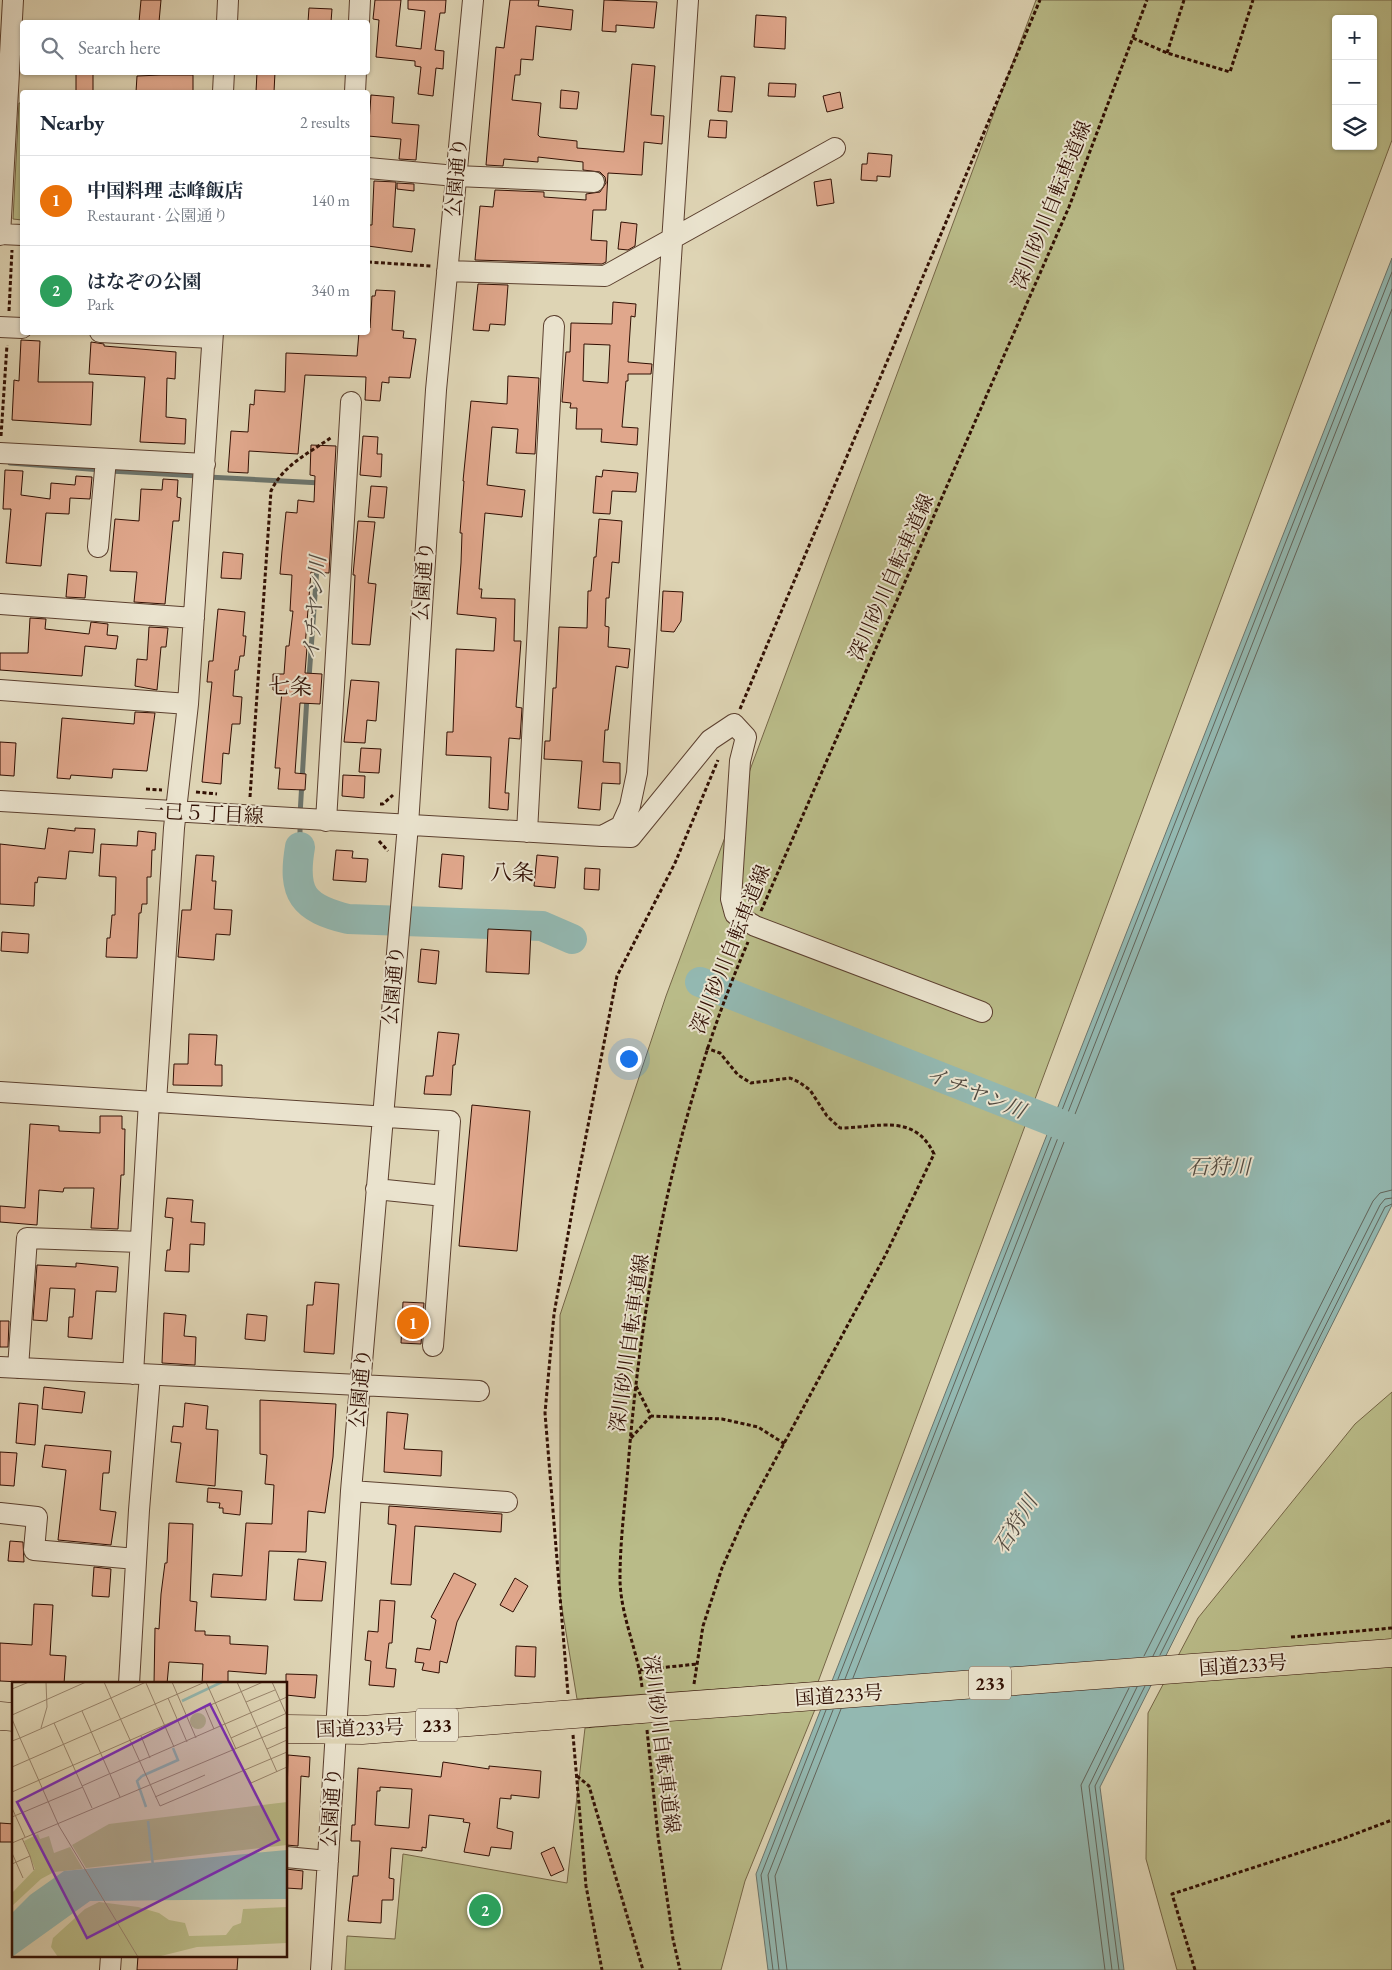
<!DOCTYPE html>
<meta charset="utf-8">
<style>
body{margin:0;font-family:"EB Garamond","Noto Serif JP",serif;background:#f2f2f3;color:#1f2937}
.controls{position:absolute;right:15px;top:15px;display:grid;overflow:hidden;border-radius:5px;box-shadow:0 1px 4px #0004}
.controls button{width:45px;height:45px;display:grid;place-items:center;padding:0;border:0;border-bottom:1px solid #e0e1e3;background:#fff;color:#1f2937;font:25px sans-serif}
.you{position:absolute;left:628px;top:1058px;width:18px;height:18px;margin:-12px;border:4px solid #fff;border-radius:50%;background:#1a73e8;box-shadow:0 0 0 8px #1a73e833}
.badge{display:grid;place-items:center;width:32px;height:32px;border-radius:50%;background:#1a73e8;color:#fff;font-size:16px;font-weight:700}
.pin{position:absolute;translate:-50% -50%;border:2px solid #fff;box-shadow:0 1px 5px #0006}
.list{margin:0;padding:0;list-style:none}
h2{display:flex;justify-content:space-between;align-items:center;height:65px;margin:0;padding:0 20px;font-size:21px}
h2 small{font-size:16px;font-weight:400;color:#747a83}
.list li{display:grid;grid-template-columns:32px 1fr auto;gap:15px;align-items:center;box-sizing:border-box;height:90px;padding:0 20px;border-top:1px solid #e0e1e3}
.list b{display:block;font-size:19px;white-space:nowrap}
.list p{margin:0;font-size:16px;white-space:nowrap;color:#747a83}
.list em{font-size:16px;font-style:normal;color:#747a83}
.icon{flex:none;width:28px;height:28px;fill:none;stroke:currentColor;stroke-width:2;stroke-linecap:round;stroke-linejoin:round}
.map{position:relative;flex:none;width:1392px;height:1970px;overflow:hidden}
.search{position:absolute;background:#fff;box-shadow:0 1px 4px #0004;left:20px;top:20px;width:350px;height:55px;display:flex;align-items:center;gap:12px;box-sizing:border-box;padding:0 18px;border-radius:5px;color:#747a83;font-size:19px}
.panel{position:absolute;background:#fff;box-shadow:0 1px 4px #0004;left:20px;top:90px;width:350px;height:245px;border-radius:5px}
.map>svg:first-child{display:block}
</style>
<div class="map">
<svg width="1392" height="1970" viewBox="0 0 1392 1970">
<rect width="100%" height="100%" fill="#ded4b4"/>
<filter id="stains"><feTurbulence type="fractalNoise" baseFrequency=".004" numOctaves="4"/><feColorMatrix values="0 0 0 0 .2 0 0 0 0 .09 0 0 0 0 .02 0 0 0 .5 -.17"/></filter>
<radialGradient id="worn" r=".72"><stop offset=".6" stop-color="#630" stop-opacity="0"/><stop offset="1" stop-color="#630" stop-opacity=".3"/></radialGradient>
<!-- green -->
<path fill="#b9bb88" stroke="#756546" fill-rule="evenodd" d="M1036 0H1392V140L818 1682 577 1699 560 1596V1315L666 996ZM1336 19H1373V146H1336Z
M19 103H22V220L13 219Z
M1392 1392V1970H1177L1146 1859 1148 1713 1198 1618 1355 1424Z
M816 1707 745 1881 721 1970H345L347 1936 395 1939 403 1854 567 1883 585 1728Z"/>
<!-- water -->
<path fill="#93b8b1" stroke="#6c746b" d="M1392 258V1205L1100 1787 1124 1970H768L756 1874Z"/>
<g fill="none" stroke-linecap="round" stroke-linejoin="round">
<!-- shore -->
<path stroke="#62645a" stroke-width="1" d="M1160 1655 1385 1207 1392 1204
M1144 1656 1373 1201 1380 1193 1392 1190
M1153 1656 1380 1205 1385 1199 1392 1198
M853 1678 1392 309
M838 1679 1392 272
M845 1679 1392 289
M773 1970 761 1875 826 1710
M779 1970 768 1875 833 1710
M787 1970 775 1876 841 1709
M1105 1970 1081 1785 1129 1688
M1112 1970 1089 1786 1137 1687
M1119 1970 1095 1786 1145 1686"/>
<!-- stream -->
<path stroke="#6c746b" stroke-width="5" d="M10 463 102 470
M110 471 199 476
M208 477 321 483
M309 678 317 567
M300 815 307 696
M300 847V824"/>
<!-- river -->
<path stroke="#93b8b1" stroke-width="30" d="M300 847C292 894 303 908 348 919L542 926 572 939
M700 982 1090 1136"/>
</g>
<!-- building -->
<path fill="#e0a78c" stroke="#310f03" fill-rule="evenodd" d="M141 0H161L159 22H139Z
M375 0H401L396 46 421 49 425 11 408 9V0H446L445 13H440L435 50 444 51 443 69 436 68 433 96 418 94 421 67 415 66V61L376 57 379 20 373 19Z
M510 0H539L538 6 573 10 571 30 536 26 533 60 521 59 520 75H515L512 100 541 103 538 135 540 137 577 141V148L624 152 632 64 655 66 651 115 664 116 662 144 644 142 642 175 608 173 606 210H593L591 240 607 241 606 262 602 264 475 260 480 206 493 207 495 190 544 192V197L586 200V194L600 192 606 183 605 177 600 172 583 170V162L538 157V162L504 159 503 166 486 165 496 47 504 48Z
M604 0 657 2 654 28 616 25V32L602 31Z
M309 8 332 9 331 22H308Z
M756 15 786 17 785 49 754 47Z
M76 72H93V92H76Z
M257 72H275L274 92H256Z
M161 75H193V92H136L137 76Z
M721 76 735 77 732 112 718 111Z
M769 83 796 84 795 97 768 96Z
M561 90 579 92 577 109 560 108Z
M840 92 843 108 827 112 823 96Z
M371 95 394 97 392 123 419 125 416 160 399 159 401 139 368 136Z
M710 120 727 121 726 138 708 137Z
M868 153 892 155 890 177 877 176V181L861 180 862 164H867Z
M831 179 834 203 817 206 814 182Z
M374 181 396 182 393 227 415 229 412 252 368 246V225H372Z
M397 183 414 184V191L397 189Z
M621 222 637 224 635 246 628 250 618 249Z
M478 284 508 285 505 325 490 324 489 331 473 330Z
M376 290 395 291 392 330 404 331 403 338 416 339 410 378 389 377V383L382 382 380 401 365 400 366 377 305 375 298 454 249 451 248 473 228 472 231 431 248 432 250 404 254 405 255 390 285 392 286 353 357 356 359 332H368V328H370L372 296H375Z
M613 302 636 304 635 317 631 316 628 362 652 364 651 374H628V381H626L622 427 638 428 637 445 601 442 602 429H576L577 408H570L571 403 562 402 566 352H570L571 323 612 324ZM584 344 610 345 608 383 583 381Z
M21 340 40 341 38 382H93L91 425 12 420 14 380 19 381Z
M91 342 104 344V346L176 352 175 379 167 378 166 417 186 419 185 444 140 442 145 377 89 374Z
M508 376 539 378 535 454 516 453 518 429 492 427 487 485 525 490 522 517 485 513 479 589H482L481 598 515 599 514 641H521L516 707 522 708 520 739 509 738 505 793H509L508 810 489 808 491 757 446 755 447 732H453L456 649 494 651 496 618 457 614 461 563 462 533H460L464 481H463L471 401 507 404Z
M363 436 378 437 377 454H382L381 477 360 475Z
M311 445 336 446 329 573 311 572 305 647H307L305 673 322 674 320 704 300 703 295 773 306 774 305 790 278 789 280 768H275L282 691 273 690V674H284L286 646H289L293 611H290L292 575 280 574 282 551 286 512 297 513 298 500 314 502 315 476 310 475Z
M5 470 23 471 21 495 50 499 51 483 75 485 76 476 92 477 90 499 70 498 69 514 46 513 41 566 6 563 11 509H3Z
M603 470 638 473 636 492 612 491 610 514 593 513 596 476 602 477Z
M163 479 178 480 177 497 181 498 179 521H173L165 604 134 602 137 572 110 571 115 519 139 521 141 489 162 490Z
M371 486 387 487 384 518 368 517Z
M599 519 622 521 619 563 612 562 609 598H606L605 626 609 627 608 647 630 649 628 668 616 666 608 730H605L603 762 620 763V784L602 783 600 810 578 808 582 761 544 759 545 741H550L553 688H556L559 627 587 628 588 591H591L594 557H596Z
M358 521 375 522 368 583 376 584 370 645 352 644 355 575H353Z
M223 552 243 554 241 579 221 578Z
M68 574 87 576 85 598 66 597Z
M663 591 683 592 681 621 674 632 661 631Z
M218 609 245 612 243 636H246L244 656H240L238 670H235L233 696 242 697 240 724H232L229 754 223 753 221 784 202 782 212 682H207L209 661H213Z
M30 618 46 619 45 629 89 634 91 622 108 624 107 635 118 636 116 649 85 646 82 676 0 670V653H28Z
M149 627 168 628 166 647H161L157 690 135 686 137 659 147 660Z
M351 680 379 682 376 721 367 720 365 743 344 742Z
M135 712 155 713 147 771 113 769 112 778 71 775 70 779 57 778 62 718 134 724Z
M0 742 16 743 14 776 0 775Z
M361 748 381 749 379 773 359 772Z
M343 775 365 776 364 798 342 796Z
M48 828 75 831V828L95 829 93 853 69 851 66 879 38 877 37 883 35 882 34 906 0 904V844L45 849Z
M138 831 156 833 155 850H152L151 877H147V904H142L141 913H139L137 958 106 957 107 938H110L112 915H115L116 877 99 876 101 844 137 846Z
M336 850 353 851 352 858 368 859 366 882 333 880Z
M442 854 464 856 462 889 439 887Z
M196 855 214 856 212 881H216L214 909 232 910 230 935 216 934 214 960 178 957 182 910H191Z
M537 855 558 857 555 888 534 886Z
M585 868 600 869 599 890 584 889Z
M488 929 531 931 529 974 486 972Z
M2 932 29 934 28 953 1 951Z
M421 949 439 951 436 984 418 982Z
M438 1032 459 1034 455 1065H453L451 1095 424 1094 426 1076H433Z
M189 1034 217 1035 215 1065H222V1086L173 1085 174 1064H188Z
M472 1105 530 1111 517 1251 459 1246Z
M100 1116H122V1129H125L124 1175H121L118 1229 91 1228 94 1188H64L63 1192 39 1190 37 1225 0 1222V1206L25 1208 30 1124 59 1126V1131L100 1133Z
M167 1198 193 1200 191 1222 205 1223 204 1245 190 1244 189 1272 165 1271 167 1250H170L173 1218 165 1217Z
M76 1263 118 1267 116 1292 96 1291 92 1339 68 1337 69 1317H73L75 1289 50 1288 47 1321 33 1320 37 1265 76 1267Z
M315 1282 339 1284 334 1354 304 1352 307 1305H313Z
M403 1302 424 1303 421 1344 401 1343Z
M164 1313 186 1315 184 1336 196 1337 195 1365 162 1363Z
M247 1314 267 1316 265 1341 245 1339Z
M0 1321H9L8 1347H0Z
M44 1387 85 1392 82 1413 42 1409Z
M260 1400 336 1404 333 1457 325 1513 308 1511 306 1552 269 1551 266 1600 211 1597 213 1574 242 1576 246 1523 272 1524 274 1485 265 1484 267 1455 260 1454Z
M19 1403 38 1405 35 1445 16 1443Z
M185 1403 208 1406 206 1429 218 1430 215 1486 176 1482 181 1443 171 1442 173 1426 183 1427Z
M387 1412 408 1414 404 1449 442 1451 441 1476 384 1472Z
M45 1445 111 1451 109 1473H103L100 1510 116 1512 111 1545 58 1540 66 1470 42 1467Z
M0 1452 17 1453 14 1486 0 1485Z
M208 1488 242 1491 240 1515 223 1513V1508H219L220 1503 207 1502Z
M389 1506 502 1514 501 1532 415 1526 411 1585 391 1584 396 1525 388 1524Z
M169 1523 193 1524 190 1601 197 1602 195 1631H205V1635L230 1636V1644L268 1646 266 1674 228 1671V1684H202L203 1664 169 1662 167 1684H154L155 1628 159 1629 161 1594 165 1563H167Z
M10 1541 23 1542 24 1562 8 1561Z
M298 1559 326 1562 322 1601 294 1600Z
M94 1567 111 1569 109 1597 92 1596Z
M454 1573 476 1584 457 1622 447 1663 440 1661 439 1673 422 1670 424 1663 415 1662 417 1648 430 1650 436 1620 431 1617Z
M515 1578 528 1586 513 1612 500 1605Z
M380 1600 395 1601 392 1643H389L386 1668 396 1669 394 1687 369 1685 371 1661 365 1660 368 1631 378 1632Z
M34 1604 53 1605 50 1655 66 1656 64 1684 0 1681V1643L32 1645Z
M516 1646 536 1647 535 1677 515 1676Z
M286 1674 317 1675 315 1698 286 1695Z
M288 1755 310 1757 309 1777 301 1776 298 1846 286 1845Z
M443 1762 489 1769V1766L541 1771 539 1798 511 1795V1799L500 1798 497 1828 513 1832 511 1849 491 1847 489 1856 464 1852 470 1823 463 1822 464 1819 429 1815 426 1848 422 1847V1851L391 1848 389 1878 394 1879 393 1900H382L381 1923 348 1921 353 1876H358L360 1841H351L352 1825H355L358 1768 441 1777ZM380 1787 412 1789 409 1828 375 1825 377 1791H380Z
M0 1823 14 1824V1842H0Z
M554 1847 564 1870 551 1876 541 1853Z
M286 1869 303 1871 302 1889 286 1888Z
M138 1956H238L237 1970H137Z"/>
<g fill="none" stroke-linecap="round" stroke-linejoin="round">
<!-- minor casing -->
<g stroke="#5c402f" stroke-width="22">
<path id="minor" d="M227 22 228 0
M359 22 360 0
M223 92 224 72
M355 92 356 72
M368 168 456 176 594 182
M0 234 22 235
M0 235 13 0
M447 271 605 276 835 148
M0 327 22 328
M100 332 212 338
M0 453 205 464
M98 547 106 459
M0 604 194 618
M0 690 188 704
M0 801 602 836 621 826 630 806 637 773 688 0
M326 821 351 402
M527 832 554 326
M604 836 631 837 710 740 734 724 746 737 740 761 731 899 735 914 755 926 982 1012
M0 1092 450 1121 433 1346
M156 1102 174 828 188 704 213 332
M376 1189 444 1196
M0 1367 479 1391
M18 1368 27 1238 140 1242
M133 1374 149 1101
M351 1491 507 1502
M0 1513 37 1517 34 1550 136 1559
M129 1684 139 1510 150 1375
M286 1857 328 1861
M110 1970 111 1956
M321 1970 351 1491 408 825 436 390 473 0"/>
</g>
<!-- highway casing -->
<g stroke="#310f03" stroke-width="29">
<path id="highway" d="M0 1716 14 1717
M286 1729 362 1730 588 1713"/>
</g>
<!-- path -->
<path stroke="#310f03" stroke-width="3" stroke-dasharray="4 2.5" stroke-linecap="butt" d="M1133 38 1167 53 1230 72 1253 0
M1167 53 1184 0
M368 262 431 266
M9 311 12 250
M1 436 7 345
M740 709 1040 0
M146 789 162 790
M196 792 217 794
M250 797 271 491C283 465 309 453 332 437
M380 804H383L393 795
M379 841 388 851
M761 911 1069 207 1147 0
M636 1386 651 1416 722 1419 758 1427 785 1444
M631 1438 651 1416
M1291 1637 1392 1628
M640 1670 697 1664
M694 1684 703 1626 722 1568 746 1514 886 1254 934 1154C914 1112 877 1128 840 1128L827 1116 810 1090 799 1082 790 1078 751 1083 738 1075 720 1053 706 1048
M642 1687C638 1651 620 1615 620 1578 620 1541 625 1504 628 1467 642 1288 677 1107 748 942
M568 1694 545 1413 554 1314 579 1172 617 976 675 863 718 760
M647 1730 658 1836 673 1939 680 1970
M573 1735 586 1886 602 1970
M577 1776 589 1786 643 1970
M1195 1970 1172 1894 1342 1839 1392 1820"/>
<!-- minor -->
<use href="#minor" stroke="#eae3ce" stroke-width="20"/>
<!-- highway -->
<use href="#highway" stroke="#ded4b4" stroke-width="28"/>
<!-- highway-bridge casing -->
<g stroke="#310f03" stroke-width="29" stroke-linecap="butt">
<path id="highway-bridge" d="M588 1713 1392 1653"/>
</g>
<!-- highway-bridge -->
<use href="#highway-bridge" stroke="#ded4b4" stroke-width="28"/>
</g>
<g text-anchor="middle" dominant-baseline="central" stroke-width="4" stroke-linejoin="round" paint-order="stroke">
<!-- shield labels -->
<g fill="#eae3ce" stroke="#684f40" stroke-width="1">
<rect x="969" y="1666.5" width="42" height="33" rx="4"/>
<rect x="416" y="1708.5" width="42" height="33" rx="4"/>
</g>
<g font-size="19" font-weight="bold" fill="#310f03">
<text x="990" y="1683">233</text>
<text x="437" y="1725">233</text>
</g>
<!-- street labels -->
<g font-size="20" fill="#310f03" stroke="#eae3ce">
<text transform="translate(456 177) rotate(-85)">公園通り</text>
<text transform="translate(1051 205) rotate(-68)">深川砂川自転車道線</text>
<text transform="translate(891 577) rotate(-66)">深川砂川自転車道線</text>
<text transform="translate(423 581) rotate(-86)">公園通り</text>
<text transform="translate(204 813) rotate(3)">一已５丁目線</text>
<text transform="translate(730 949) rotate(-68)">深川砂川自転車道線</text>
<text transform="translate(393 985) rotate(-85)">公園通り</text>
<text transform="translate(629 1343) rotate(-82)">深川砂川自転車道線</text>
<text transform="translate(360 1388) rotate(-85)">公園通り</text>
<text transform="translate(1243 1665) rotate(-4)">国道233号</text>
<text transform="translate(839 1695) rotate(-4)">国道233号</text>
<text transform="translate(360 1728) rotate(-2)">国道233号</text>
<text transform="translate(662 1744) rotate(83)">深川砂川自転車道線</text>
<text transform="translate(331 1807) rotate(-86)">公園通り</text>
</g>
<!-- water labels -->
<g font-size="21" font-style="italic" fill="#534a40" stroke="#eae3ce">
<text transform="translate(314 608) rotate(-86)">イチヤン川</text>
<text transform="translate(976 1092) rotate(22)">イチヤン川</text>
<text x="1219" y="1166">石狩川</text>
<text transform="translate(1015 1524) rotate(-58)">石狩川</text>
</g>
<!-- quarter labels -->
<g font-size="22" fill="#310f03" stroke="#eae3ce">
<text x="290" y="686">七条</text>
<text x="512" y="872">八条</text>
</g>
</g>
<!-- overview -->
<g transform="translate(12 1682)">
<rect width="275" height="275" fill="#ded4b4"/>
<path d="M178 39a8 8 0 1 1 16 0a8 8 0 1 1-16 0ZM275 120V163L74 186 60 163 97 142ZM26 152 28 157 37 154 42 171 58 165 71 187 42 190 29 197 0 224V211L23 187 12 159ZM87 220 126 225 147 231 157 238 173 241 177 254 214 253 221 244 229 241 231 227 275 225V261L185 265 145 275H46L39 265 41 256 73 227Z" fill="#b9bb88"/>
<path d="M275 168V217L78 219 0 275V231L18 213 52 189Z" fill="#93b8b1"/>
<path fill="none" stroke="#93b8b1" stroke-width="2.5" d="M170 19 210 0M130 94 166 78 161 66M130 94 125 99 134 125M136 139 141 184"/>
<path fill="none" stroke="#99856d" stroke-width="1" d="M92 0 99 16 8 56 47 144 126 275M160 0 184 56M194 0 224 67M225 0 265 90M260 0 275 34M134 1 162 65M0 7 17 0M99 16 148 124 275 70M99 16 134 0M156 16 175 60M234 20 263 8M193 26 202 47M70 29 108 115M0 33 74 0M0 37 8 56 0 59M42 41 80 126M29 46 35 25 34 0M129 54 138 76M219 56 275 31M255 67 275 58M0 85 193 0M233 89 239 101 275 85M98 92 275 15M70 104 97 92M0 110 251 0M143 115 193 93M0 126 13 155M0 135 71 105M10 156 18 174M0 161 275 45M0 171 11 196M0 182 18 174 22 188"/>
<path fill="#7b2cbf" fill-opacity="0.15" stroke="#7b2cbf" stroke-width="2.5" d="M198 22 267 158 75 256 5 120Z"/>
<rect width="275" height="275" fill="none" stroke="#310f03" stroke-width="2.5"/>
</g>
<rect width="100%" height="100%" filter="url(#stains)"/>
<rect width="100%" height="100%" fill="url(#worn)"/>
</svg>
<div class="controls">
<button>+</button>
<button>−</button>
<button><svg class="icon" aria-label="layers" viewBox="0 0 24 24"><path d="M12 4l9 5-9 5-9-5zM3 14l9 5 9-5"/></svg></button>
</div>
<div class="you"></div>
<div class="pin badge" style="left:413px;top:1323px;background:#e8710a">1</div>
<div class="pin badge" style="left:485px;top:1910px;background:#2e9e5b">2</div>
<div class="search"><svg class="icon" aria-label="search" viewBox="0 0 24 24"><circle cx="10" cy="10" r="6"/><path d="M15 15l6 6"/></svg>Search here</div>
<section class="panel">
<h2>Nearby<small>2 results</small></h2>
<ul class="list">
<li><span class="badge" style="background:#e8710a">1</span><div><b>中国料理 志峰飯店</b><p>Restaurant · 公園通り</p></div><em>140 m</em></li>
<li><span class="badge" style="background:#2e9e5b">2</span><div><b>はなぞの公園</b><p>Park</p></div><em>340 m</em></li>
</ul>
</section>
</div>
